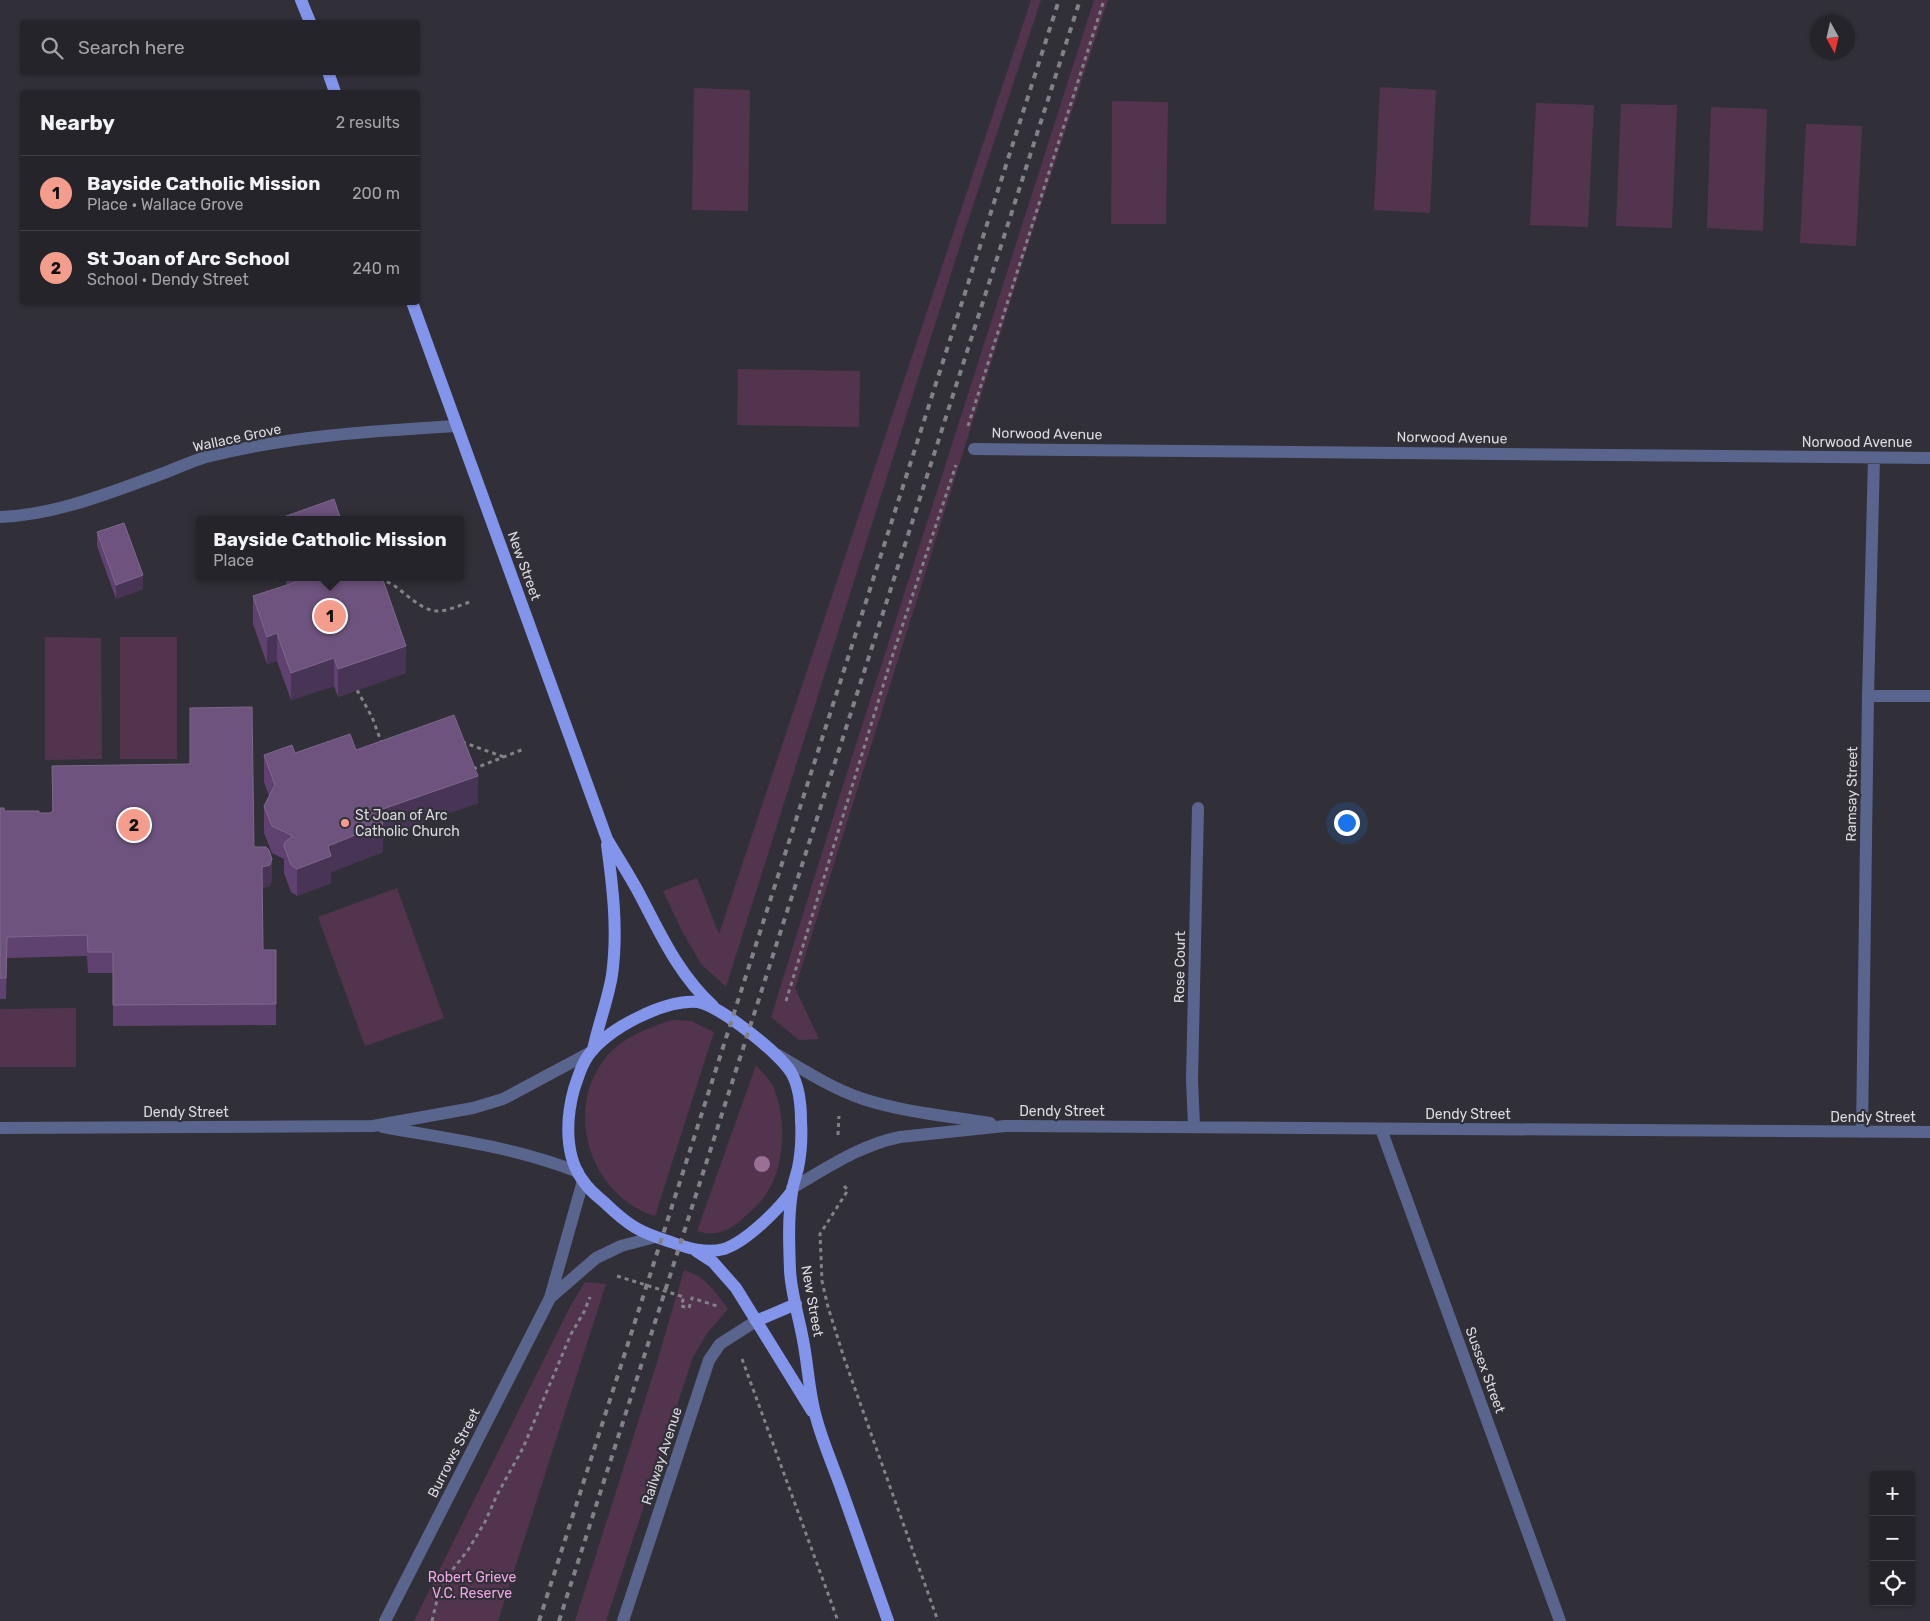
<!DOCTYPE html>
<meta charset="utf-8">
<style>
body{margin:0;font-family:Rubik,sans-serif;background:#2d2c32;color:#f1f3f6}
.controls{position:absolute;right:15px;bottom:15px;display:grid;overflow:hidden;border-radius:5px;box-shadow:0 1px 4px #0004}
.controls button{width:45px;height:45px;display:grid;place-items:center;padding:0;border:0;border-bottom:1px solid #424147;background:#25242a;color:#f1f3f6;font:25px sans-serif}
.compass{position:absolute;left:1810px;top:15px;width:45px;height:45px;border-radius:50%;background:#25242a;box-shadow:0 1px 4px #0004;rotate:172deg}
.you{position:absolute;left:1346px;top:822px;width:18px;height:18px;margin:-12px;border:4px solid #fff;border-radius:50%;background:#1a73e8;box-shadow:0 0 0 8px #1a73e833}
.badge{display:grid;place-items:center;width:32px;height:32px;border-radius:50%;background:#f49d8d;color:#111;font-size:16px;font-weight:700}
.pin{position:absolute;translate:-50% -50%;border:2px solid #fff;box-shadow:0 1px 5px #0006}
.popup{position:absolute;left:196px;top:516px;width:268px;height:65px;box-sizing:border-box;display:grid;place-content:center;border-radius:5px;background:#25242a;filter:drop-shadow(0 1px 4px #0005);font-size:16px;white-space:nowrap;color:#a3a4a8}
.popup b{font-size:19px;color:#f1f3f6}
.popup::after{content:'';position:absolute;left:50%;top:100%;margin-left:-10px;border:10px solid transparent;border-top-color:#25242a}
.list{margin:0;padding:0;list-style:none}
h2{display:flex;justify-content:space-between;align-items:center;height:65px;margin:0;padding:0 20px;font-size:21px}
h2 small{font-size:16px;font-weight:400;color:#a3a4a8}
.list li{display:grid;grid-template-columns:32px 1fr auto;gap:15px;align-items:center;box-sizing:border-box;height:75px;padding:0 20px;border-top:1px solid #424147}
.list b{display:block;font-size:19px;white-space:nowrap}
.list p{margin:0;font-size:16px;white-space:nowrap;color:#a3a4a8}
.list em{font-size:16px;font-style:normal;color:#a3a4a8}
.icon{flex:none;width:28px;height:28px;fill:none;stroke:currentColor;stroke-width:2;stroke-linecap:round;stroke-linejoin:round}
.map{position:relative;flex:none;width:1930px;height:1621px;overflow:hidden}
.search{position:absolute;background:#25242a;box-shadow:0 1px 4px #0004;left:20px;top:20px;width:400px;height:55px;display:flex;align-items:center;gap:12px;box-sizing:border-box;padding:0 18px;border-radius:5px;color:#a3a4a8;font-size:19px}
.panel{position:absolute;background:#25242a;box-shadow:0 1px 4px #0004;left:20px;top:90px;width:400px;height:215px;border-radius:5px}
.map>svg:first-child{display:block}
</style>
<div class="map">
<svg width="1930" height="1621" viewBox="0 0 1930 1621">
<rect width="100%" height="100%" fill="#313038"/>
<!-- green -->
<path fill="#53344e" d="M1031 0H1041L962 239 726 987 701 964 682 931 663 891 697 878 719 934Z
M1094 0H1108L1030 239 795 988 819 1039 799 1040 771 1017 845 779Z
M1380 87 1436 90 1430 213 1374 210Z
M694 88 750 90 748 211 692 210Z
M1112 101 1168 102 1166 224H1111Z
M1536 103 1594 105 1588 227 1530 225Z
M1621 104 1677 105 1672 228 1616 226Z
M1711 107 1767 109 1763 231 1707 228Z
M1806 124 1862 126 1856 246 1800 243Z
M738 369 860 371 859 427 737 425Z
M45 637 101 638 102 759 45 760Z
M120 637H177V759H120Z
M397 888 444 1018 365 1046 318 917Z
M76 1008V1067H0V1009Z
M672 1020 691 1021 714 1032 655 1216C592 1197 563 1113 604 1060 620 1038 648 1028 672 1020Z
M756 1065C761 1071 769 1079 773 1086 786 1116 786 1162 768 1191 762 1202 752 1210 742 1219 729 1231 715 1237 697 1231Z
M684 1270C707 1277 714 1291 728 1309L708 1332 693 1357 606 1621H575L657 1362Z
M585 1282 606 1284 498 1621H414L571 1305Z"/>
<g fill="none" stroke-linecap="round" stroke-linejoin="round">
<!-- path -->
<path stroke="#828288" stroke-width="3" stroke-dasharray="4 4" stroke-linecap="butt" d="M968 426 1104 0
M379 581C395 578 414 609 436 611 446 612 460 605 470 602
M357 690 372 717 382 744
M462 742 504 757
M473 769 524 749
M786 1001 891 660 956 465
M838 1135 839 1116
M844 1186 848 1190 820 1234 822 1281 828 1307 844 1358 938 1621
M617 1276 684 1297 681 1306 689 1308 692 1298 717 1306
M742 1359 838 1621
M432 1621 436 1604 446 1578 468 1550 485 1522 497 1495 523 1448 571 1334 584 1312 590 1297"/>
<!-- minor -->
<path stroke="#5a658e" stroke-width="12" d="M974 449 1930 458
M0 517C55 515 106 494 156 476 173 470 189 462 206 457 288 436 373 431 457 426
M1868 696H1930
M778 1055C805 1071 833 1089 863 1099 903 1112 948 1116 990 1123
M1194 1126 1192 1080 1198 808
M383 1127C449 1139 515 1147 578 1172
M0 1128 373 1126 473 1108 503 1099 591 1052
M1381 1129 1560 1621
M1862 1132 1868 696 1874 458
M792 1188C827 1168 860 1145 900 1137L1005 1126 1930 1132
M550 1298 596 1258 621 1246 655 1237
M385 1621 550 1298 583 1181
M623 1621 709 1360 720 1344 756 1321"/>
<!-- major -->
<path stroke="#8395eb" stroke-width="12" d="M301 0 310 22
M328 72 335 92
M412 302 607 839C618 858 630 876 640 895 661 935 679 975 713 1006
M593 1050C598 1025 608 1000 612 975 618 932 613 889 607 845
M792 1191C778 1210 746 1242 724 1249 706 1254 687 1248 671 1242 639 1232 629 1226 605 1203 597 1196 589 1190 584 1182 564 1157 566 1118 574 1089 578 1078 581 1065 588 1056 606 1029 665 999 698 1002 719 1005 782 1055 792 1074 799 1087 801 1106 801 1121 802 1137 801 1153 798 1168 796 1176 793 1184 792 1192 788 1217 789 1244 790 1270 791 1293 799 1317 803 1340 808 1365 809 1393 816 1417 822 1440 832 1463 840 1485 856 1530 872 1576 888 1621
M696 1251 713 1262 736 1288 812 1411
M756 1321 796 1304"/>
<!-- rail -->
<path stroke="#818187" stroke-width="4" stroke-dasharray="6 6" stroke-linecap="butt" d="M539 1621 1059 0
M559 1621 1080 0"/>
</g>
<!-- trees -->
<circle fill="#9a7097" cx="762" cy="1164" r="8"/>
<!-- wall -->
<path fill="#604271" d="M97 532 143 589 116 599 97 546Z
M273 577H373L406 673 338 697 334 686 291 700 277 661 267 664 253 624V596L287 585 285 578 275 582Z
M356 750 478 803 383 836V852L331 872V883L297 896 291 892 284 873V859L272 853 264 833V806L269 796 264 782V755Z
M52 766 254 847 272 880 270 886 262 888 263 950H276V1025L113 1026V973H88L87 956 7 958 6 999H0V808L4 811 39 813H50L52 811Z"/>
<!-- shaded-wall -->
<path fill="#483455" d="M143 575V589L116 599V585Z
M275 577H285V578L275 582Z
M277 633V661L267 664V637Z
M406 646V673L338 697V669Z
M334 658V686L291 700V673Z
M478 776V803L383 836V852L331 872V883L297 896V869L377 811Z
M272 859V880L270 886 262 888V867Z"/>
<!-- building -->
<path fill="#6d537d" stroke="#7e688c" d="M334 499 341 520H275Z
M124 523 143 575 116 585 97 532Z
M294 577H373V578L376 577H382L406 646 338 669 334 658 291 673 277 633 267 637 253 596 296 582Z
M252 707 254 847H266L269 850 272 859 270 865 262 867 263 950H276V1004L113 1005V952H88L87 935 7 937 6 978H0V808H4V811H39V813H50L53 811 52 766 190 764V708Z
M454 715 478 776 377 811 383 824 328 846 331 856 297 869 291 865 284 846 285 842 293 836 272 826 264 806 275 785 264 755 292 745 295 753 350 734 356 750Z"/>
<!-- markers -->
<circle fill="#f49d8d" stroke="#313038" stroke-width="2" cx="345" cy="823" r="5"/>
<g text-anchor="middle" dominant-baseline="central" stroke-width="4.5" stroke-linejoin="round" paint-order="stroke">
<!-- street labels -->
<g font-size="14" fill="#dadadf" stroke="#313038">
<text transform="translate(1047 434) rotate(1)">Norwood Avenue</text>
<text transform="translate(237 438) rotate(-12)">Wallace Grove</text>
<text transform="translate(1452 438) rotate(1)">Norwood Avenue</text>
<text x="1857" y="442">Norwood Avenue</text>
<text transform="translate(524 566) rotate(70)">New Street</text>
<text transform="translate(1852 794) rotate(-89)">Ramsay Street</text>
<text transform="translate(1180 967) rotate(-89)">Rose Court</text>
<text x="1062" y="1111">Dendy Street</text>
<text x="186" y="1112">Dendy Street</text>
<text x="1468" y="1114">Dendy Street</text>
<text x="1873" y="1117">Dendy Street</text>
<text transform="translate(812 1301) rotate(80)">New Street</text>
<text transform="translate(1485 1370) rotate(70)">Sussex Street</text>
<text transform="translate(454 1453) rotate(-63)">Burrows Street</text>
<text transform="translate(662 1456) rotate(-72)">Railway Avenue</text>
</g>
<!-- poi labels -->
<g font-size="14" fill="#dadadf" stroke="#313038" text-anchor="start">
<text x="355" y="815">St Joan of Arc<tspan x="355" dy="16">Catholic Church</tspan></text>
</g>
<!-- park labels -->
<g font-size="14" fill="#f0a5e4" stroke="#313038">
<text x="472" y="1577">Robert Grieve<tspan x="472" dy="16">V.C. Reserve</tspan></text>
</g>
</g>
</svg>
<div class="controls">
<button>+</button>
<button>−</button>
<button><svg class="icon" aria-label="locate" viewBox="0 0 24 24"><circle cx="12" cy="12" r="6"/><path d="M12 2v4M12 18v4M2 12h4M18 12h4"/></svg></button>
</div>
<svg class="compass" viewBox="-18 -18 36 36"><path d="M0-13l5 13h-10z" fill="#e53935"/><path d="M0 13l5-13h-10z" fill="#a3a4a8"/></svg>
<div class="you"></div>
<div class="pin badge" style="left:330px;top:616px">1</div>
<div class="popup"><b>Bayside Catholic Mission</b>Place</div>
<div class="pin badge" style="left:134px;top:825px">2</div>
<div class="search"><svg class="icon" aria-label="search" viewBox="0 0 24 24"><circle cx="10" cy="10" r="6"/><path d="M15 15l6 6"/></svg>Search here</div>
<section class="panel">
<h2>Nearby<small>2 results</small></h2>
<ul class="list">
<li><span class="badge">1</span><div><b>Bayside Catholic Mission</b><p>Place · Wallace Grove</p></div><em>200 m</em></li>
<li><span class="badge">2</span><div><b>St Joan of Arc School</b><p>School · Dendy Street</p></div><em>240 m</em></li>
</ul>
</section>
</div>
